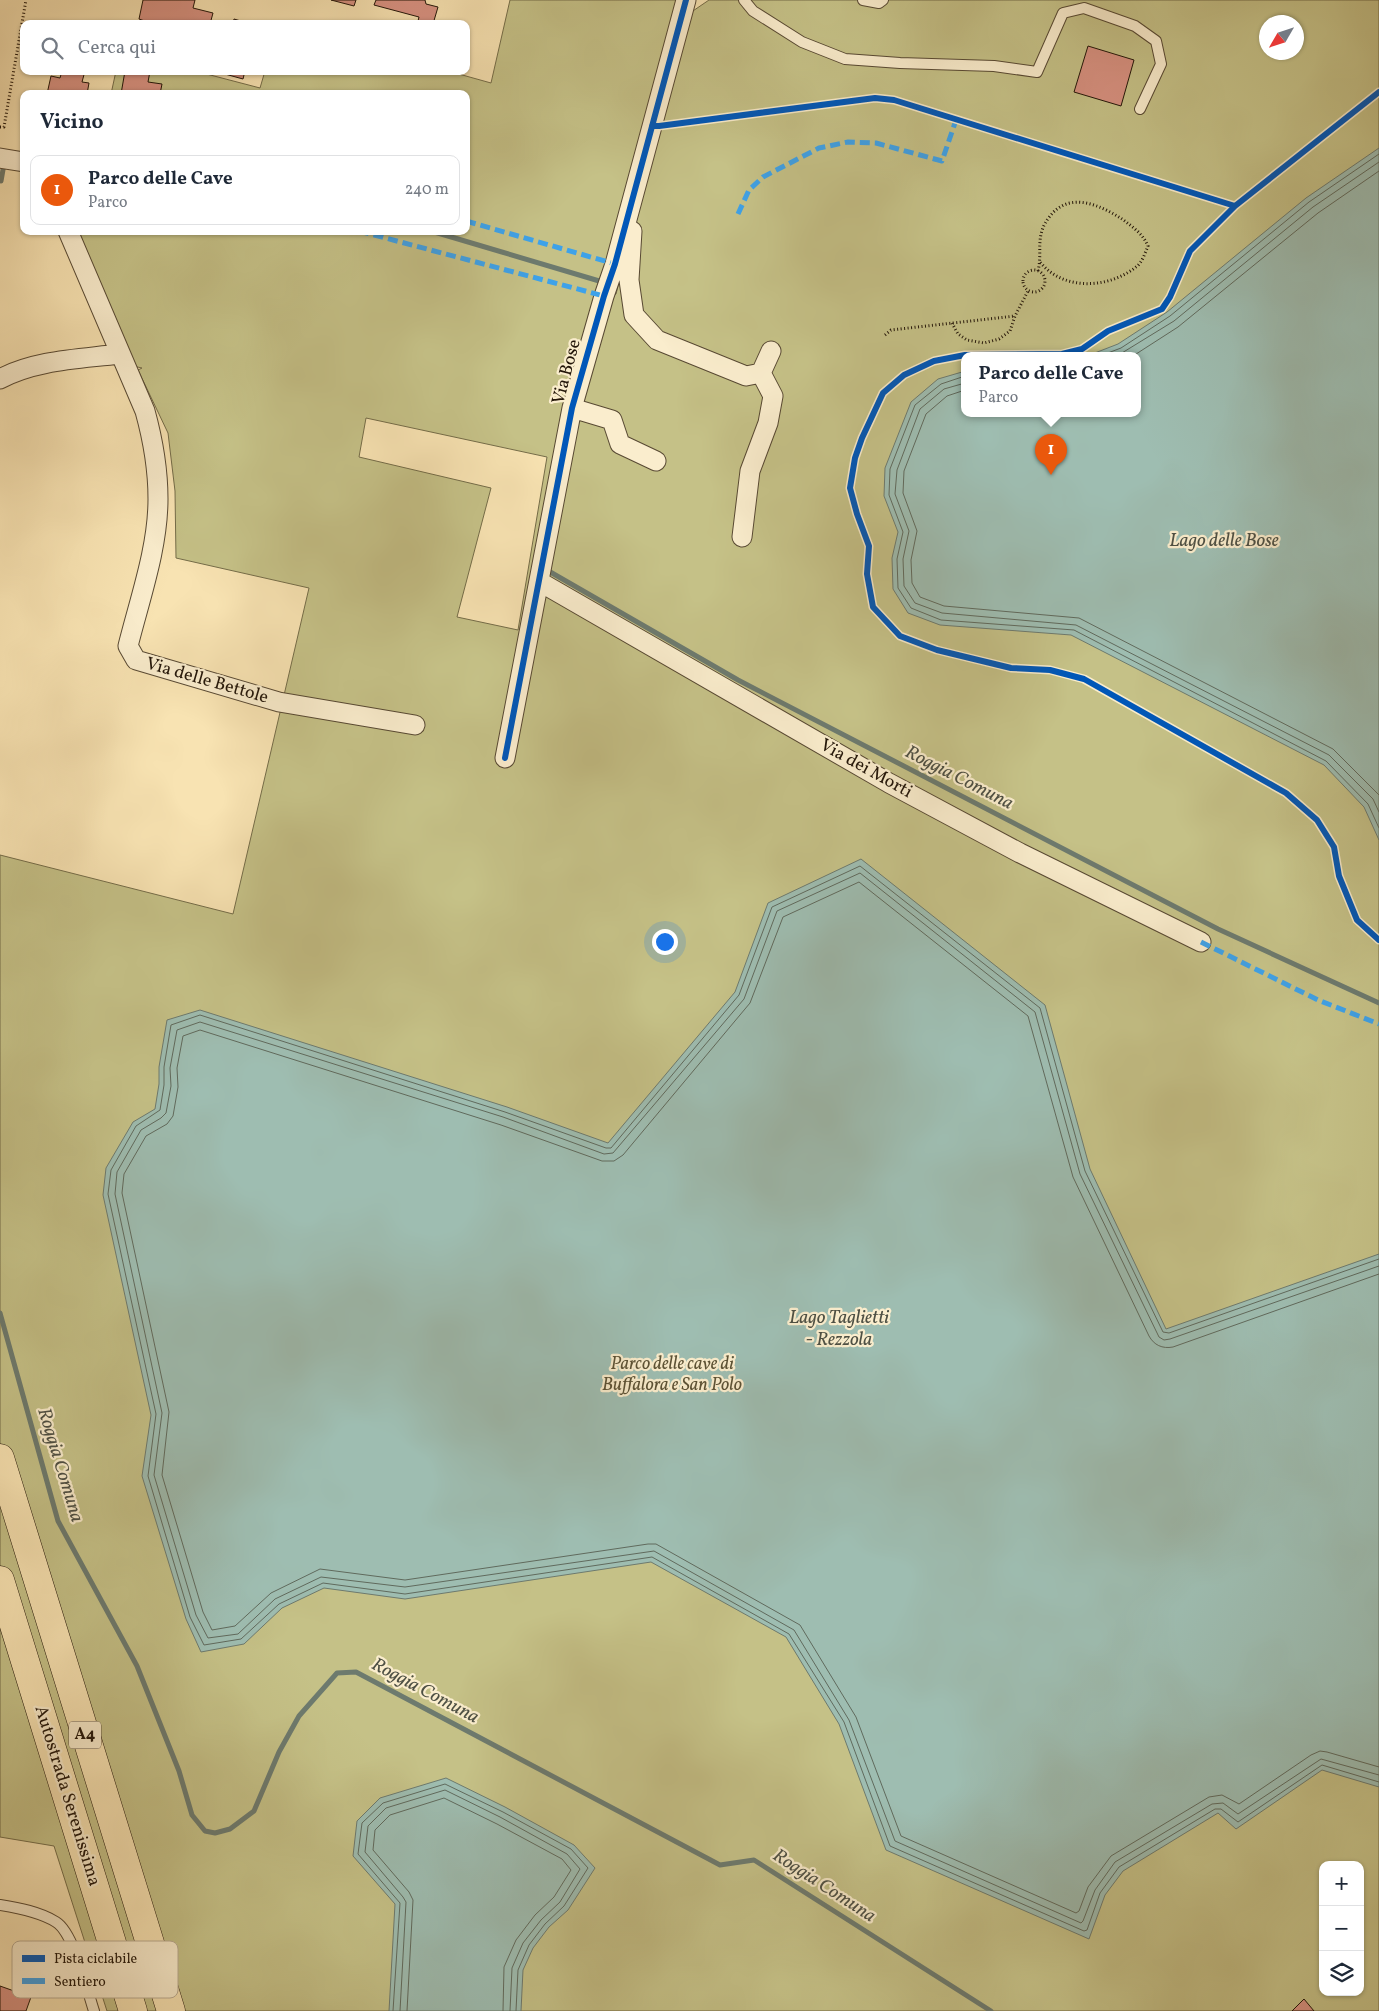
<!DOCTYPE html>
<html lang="it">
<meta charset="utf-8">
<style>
body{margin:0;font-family:Vollkorn,serif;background:#f2f2f3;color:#1f2937}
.controls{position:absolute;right:15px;bottom:15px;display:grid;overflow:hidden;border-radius:10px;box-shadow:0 1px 4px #0004}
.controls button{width:45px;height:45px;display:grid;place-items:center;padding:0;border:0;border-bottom:1px solid #e0e1e3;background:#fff;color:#1f2937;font:25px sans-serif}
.compass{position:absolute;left:1259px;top:15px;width:45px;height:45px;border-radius:50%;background:#fff;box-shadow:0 1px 4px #0004;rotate:231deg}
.you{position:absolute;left:664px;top:941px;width:18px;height:18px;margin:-12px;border:4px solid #fff;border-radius:50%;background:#1a73e8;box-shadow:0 0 0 8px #1a73e833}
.badge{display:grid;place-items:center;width:32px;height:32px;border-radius:50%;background:#ea580c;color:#fff;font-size:16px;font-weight:700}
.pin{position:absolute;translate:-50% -41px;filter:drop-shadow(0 1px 2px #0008)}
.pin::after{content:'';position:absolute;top:26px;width:18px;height:15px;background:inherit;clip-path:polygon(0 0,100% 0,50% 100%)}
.popup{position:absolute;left:961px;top:352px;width:180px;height:65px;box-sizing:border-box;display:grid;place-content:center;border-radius:10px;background:#fff;filter:drop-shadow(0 1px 4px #0005);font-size:16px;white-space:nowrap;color:#747a83}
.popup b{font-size:19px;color:#1f2937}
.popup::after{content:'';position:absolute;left:50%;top:100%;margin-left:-10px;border:10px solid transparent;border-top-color:#fff}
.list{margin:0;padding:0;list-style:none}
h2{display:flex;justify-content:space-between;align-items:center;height:65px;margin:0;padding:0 20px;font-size:21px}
h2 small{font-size:16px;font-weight:400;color:#747a83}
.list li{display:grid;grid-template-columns:32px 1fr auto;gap:15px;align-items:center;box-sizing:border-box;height:70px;margin:0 10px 10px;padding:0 10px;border:1px solid #e0e1e3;border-radius:10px}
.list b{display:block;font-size:19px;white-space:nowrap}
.list p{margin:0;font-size:16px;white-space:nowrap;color:#747a83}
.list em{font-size:16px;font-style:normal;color:#747a83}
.icon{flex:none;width:28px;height:28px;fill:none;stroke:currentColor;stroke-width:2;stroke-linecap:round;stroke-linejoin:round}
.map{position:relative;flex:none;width:1379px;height:2011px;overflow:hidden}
.search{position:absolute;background:#fff;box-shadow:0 1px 4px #0004;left:20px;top:20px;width:450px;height:55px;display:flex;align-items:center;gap:12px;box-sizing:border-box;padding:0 18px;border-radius:10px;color:#747a83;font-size:19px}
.panel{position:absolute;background:#fff;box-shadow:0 1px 4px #0004;left:20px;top:90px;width:450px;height:145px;border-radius:10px}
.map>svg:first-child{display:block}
</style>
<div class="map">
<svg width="1379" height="2011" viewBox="0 0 1379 2011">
<rect width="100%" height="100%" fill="#f8e3b2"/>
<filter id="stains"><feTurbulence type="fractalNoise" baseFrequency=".004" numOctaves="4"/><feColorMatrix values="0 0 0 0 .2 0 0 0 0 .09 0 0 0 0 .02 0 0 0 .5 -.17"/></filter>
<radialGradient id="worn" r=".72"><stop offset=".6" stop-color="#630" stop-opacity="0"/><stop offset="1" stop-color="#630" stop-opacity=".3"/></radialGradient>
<!-- green -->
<path fill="#c5c187" stroke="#746c48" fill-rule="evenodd" d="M510 0H682L605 303 616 294 687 15 709 0H1379V2011H107L54 1846 0 1837V855L233 914 309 588 176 558 175 491 168 433 138 370 142 368 133 366 75 231H466V94H111L116 71H195L260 88 265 71H448L491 83ZM1266 22H1296V52H1266ZM965 356H1137V414H965ZM366 418 547 457 518 630 457 617 491 488 359 457ZM1323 1865H1360V1992H1323Z"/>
<!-- water -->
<path fill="#9ebdb1" stroke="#6d7a6e" d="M1379 148V840L1364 807 1324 765 1071 635 940 625 908 613 893 589 892 558 898 532 884 496 885 468 911 402 938 379 962 372H965V414H1137V356H1087L1118 344 1167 312 1306 198Z
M861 859 1045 1005 1090 1169 1166 1329 1379 1254V1787L1322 1770 1236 1829 1218 1813 1123 1871 1105 1895 1089 1939 886 1850 839 1724 786 1637 651 1562 405 1599 324 1588 282 1608 244 1644 201 1652 186 1619 142 1476 151 1415 103 1195 106 1168 133 1122 155 1109 159 1084V1067L167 1020 200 1010 507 1107 608 1143 735 992 768 903Z
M446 1778 505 1807 574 1845 595 1868 568 1910 549 1927 533 1948 523 1970 521 2011H389L395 1904 353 1856 357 1821 380 1798Z"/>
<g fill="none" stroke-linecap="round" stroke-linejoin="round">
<!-- shore -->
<path stroke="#606a5d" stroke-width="1" d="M1100 356 1121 348 1170 316 1309 202 1379 154
M1117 356 1174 321 1313 207 1379 162
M1133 356 1178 327 1318 213 1379 171
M965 376 941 384 915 405 890 469 889 495 903 532 897 559 898 588 911 608 941 620 1074 630 1326 761 1368 804 1379 828
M965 383 944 389 920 409 897 470 895 494 909 531 903 559 904 586 915 603 942 613 1076 625 1329 755 1373 799 1379 812
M965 390 947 396 926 414 904 471 903 493 917 531 911 560 912 583 920 597 944 606 1079 618 1333 749 1379 795
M1379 1259 1169 1333 1163 1332 1085 1171 1040 1008 860 866 772 907 739 995 611 1148H606L505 1112 200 1015 171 1025 164 1067V1085L160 1110 136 1126 111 1170 108 1194 156 1414 148 1476 190 1617 204 1645 241 1639 279 1604 323 1583 405 1594 652 1557 789 1634 844 1722 890 1846 1084 1931 1087 1930 1100 1893 1119 1867 1215 1809H1221L1238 1822 1322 1765 1379 1782
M1379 1266 1170 1339 1164 1340 1159 1337 1080 1174 1035 1012 860 873 777 911 744 999 613 1153 604 1154 503 1117 200 1022 177 1030 170 1068 171 1086 166 1113 161 1118 141 1130 117 1172 115 1194 162 1413 154 1475 196 1615 208 1638 238 1634 275 1599 321 1577 405 1587 654 1551 794 1630 849 1720 895 1841 1081 1923 1083 1921 1095 1890 1115 1862 1212 1804 1223 1803 1238 1814 1321 1759 1379 1775
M1379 1274 1173 1347C1162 1349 1154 1345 1149 1336L1073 1177 1028 1016 859 882 783 917 750 1003 623 1155 614 1161H602L501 1125 200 1030 183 1036 177 1068 178 1087 173 1116 167 1124 146 1136 124 1174 122 1193 169 1412 162 1475 203 1612 212 1630 235 1626 271 1593 320 1569 405 1580 648 1544H656L800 1625 856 1717 901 1836 1076 1913 1079 1911 1088 1887 1111 1856 1209 1797 1222 1795 1239 1804 1311 1755 1320 1751 1327 1752 1379 1767
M393 2011 400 1903 358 1854 362 1823 383 1803 445 1784 503 1812 571 1849 588 1868 564 1906 545 1924 529 1945 518 1970 516 2011
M400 2011 406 1902 403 1897 365 1852 368 1826 386 1808 445 1790 500 1817 567 1854 580 1869 560 1902 541 1920 523 1943 512 1968 510 2011
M407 2011 413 1900 409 1892 373 1850 375 1830 390 1815 444 1798 497 1824 562 1859 571 1870 554 1897 535 1915 516 1940 504 1967 503 2011"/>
<!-- stream -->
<path stroke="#6d7a6e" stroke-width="5" d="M1 181 4 164
M431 231 606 283
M545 569 738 680 1218 929 1379 1003
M0 1313 58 1521 137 1666 179 1771 192 1815 205 1831 215 1833 230 1829 254 1811 279 1752 299 1716 337 1673 356 1672 720 1865 754 1860 991 2011"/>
</g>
<!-- building -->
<path fill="#d79181" stroke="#231609" d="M143 0H195L193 8 213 13 210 24H153L139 19Z
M331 0H356L354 6Z
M376 0H425L426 4 438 7 433 24H428L418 21 419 17 374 5Z
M234 19 251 24H233Z
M1088 46 1134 60 1121 106 1074 92Z
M62 71H85L82 82 89 83 87 94H47L51 76 60 78Z
M125 71H150L148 82 162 84 160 94H121Z
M214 71H245L243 79Z
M0 1986 31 1997 26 2011H0Z
M1304 1999 1314 2011H1292Z"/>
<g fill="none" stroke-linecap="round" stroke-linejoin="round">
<!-- lane casing -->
<g stroke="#584933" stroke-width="12">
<path id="lane" d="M744 0 753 11 802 42 845 59 900 63 994 66 1037 72 1063 13 1084 8 1135 26 1156 41 1161 64 1140 109
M863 0 879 3 883 0
M0 1905C19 1908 40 1912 56 1922 74 1933 87 1990 94 2011"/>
</g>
<!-- street casing -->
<g stroke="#584933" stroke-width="21">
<path id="street" d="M0 158 24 162
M68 231 145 411C153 440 158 469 158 499 158 548 140 598 128 646L136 660 279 702 415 725
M632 231 629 280 634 315 657 340 746 376 761 373 771 351
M0 379C35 360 80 359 119 354
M572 408 612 420 620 444 656 461
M742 537 750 471 768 423 773 396 761 373
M540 582 889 783 1020 853 1201 942
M505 758 572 408 604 296 615 264 686 0"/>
</g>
<!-- highway casing -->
<g stroke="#231609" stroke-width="29">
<path id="highway" d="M0 1458 171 2011
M0 1580 133 2011"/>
</g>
<!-- path -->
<path stroke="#231609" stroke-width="3" stroke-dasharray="1 2.5" stroke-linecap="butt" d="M0 127H4L26 0
M1023 281a11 11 0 1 1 22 0a11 11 0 1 1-22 0Z
M1038 271C1043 251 1034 236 1050 216 1070 191 1100 205 1122 219 1133 227 1143 234 1148 246 1145 253 1142 263 1136 267 1108 289 1063 291 1040 262
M952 323 958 334 967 340 984 343 999 339 1010 331 1015 316 1028 291
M885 335 891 330 1015 316"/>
<!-- lane -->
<use href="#lane" stroke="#faedcd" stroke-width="10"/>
<!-- street -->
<use href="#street" stroke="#faedcd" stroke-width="19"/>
<!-- highway -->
<use href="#highway" stroke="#f8e3b2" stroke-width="28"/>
<!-- quiet -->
<path stroke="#3ea2e9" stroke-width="5" stroke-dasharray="10 5" stroke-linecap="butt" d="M738 214 749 190 763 177 819 148 848 142 876 143 942 161 956 120
M466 221 615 264
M359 231 604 296
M1201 942 1318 1000 1379 1024"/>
<!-- cycleway casing -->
<g stroke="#faedcd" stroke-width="9">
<path id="cycleway" d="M652 126H659L875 98 894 100 1235 206 1379 92
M1235 206 1190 251 1170 297 1162 309 1108 331 1082 349 1062 354 965 355 934 361 904 375 883 393 862 438 855 458 850 488 857 514 869 546 867 574 873 607 900 636 937 650 1011 668 1050 670 1084 679 1286 793 1317 820 1334 847 1339 876 1357 920 1379 940
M505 758 572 408 604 296 615 264 686 0"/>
</g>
<!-- cycleway -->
<use href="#cycleway" stroke="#0057b8" stroke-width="6"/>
</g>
<g text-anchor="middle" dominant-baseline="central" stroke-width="4.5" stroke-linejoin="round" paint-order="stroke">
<!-- shield labels -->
<rect fill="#faedcd" stroke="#645644" stroke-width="1" x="69" y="1721.5" width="32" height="27" rx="4"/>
<g font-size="16" font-weight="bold" fill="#231609">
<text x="85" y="1735">A4</text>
</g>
<!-- street labels -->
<g font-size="18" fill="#231609" stroke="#faedcd">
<text transform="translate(567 372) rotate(-75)">Via Bose</text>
<text transform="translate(207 681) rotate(16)">Via delle Bettole</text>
<text transform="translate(866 769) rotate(29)">Via dei Morti</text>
<text transform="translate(67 1796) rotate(73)">Autostrada Serenissima</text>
</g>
<!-- park labels -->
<g font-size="18" font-style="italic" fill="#5c5235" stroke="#faedcd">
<text x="672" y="1364">Parco delle cave di<tspan x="672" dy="21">Buffalora e San Polo</tspan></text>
</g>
<!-- water labels -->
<g font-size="19" font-style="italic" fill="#4e5044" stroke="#faedcd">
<text x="1224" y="541">Lago delle Bose</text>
<text transform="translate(959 778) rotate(27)">Roggia Comuna</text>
<text x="839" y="1318">Lago Taglietti<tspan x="839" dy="22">- Rezzola</tspan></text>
<text transform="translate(60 1465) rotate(73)">Roggia Comuna</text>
<text transform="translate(425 1691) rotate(28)">Roggia Comuna</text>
<text transform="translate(824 1886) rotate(33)">Roggia Comuna</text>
</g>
</g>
<!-- legend -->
<rect x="12" y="1941" width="166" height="57" rx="8" fill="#faedcd" stroke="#baac92" stroke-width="1"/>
<rect x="22" y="1955" width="23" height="7" fill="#0057b8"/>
<rect x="22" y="1978" width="23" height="6" fill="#3ea2e9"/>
<g font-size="14" fill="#231609">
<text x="54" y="1963">Pista ciclabile</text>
<text x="54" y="1986">Sentiero</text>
</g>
<rect width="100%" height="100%" filter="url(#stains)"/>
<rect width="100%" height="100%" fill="url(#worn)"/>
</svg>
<div class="controls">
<button>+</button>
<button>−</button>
<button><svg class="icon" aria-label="layers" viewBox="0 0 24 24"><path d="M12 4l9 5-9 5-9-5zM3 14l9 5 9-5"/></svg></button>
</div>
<svg class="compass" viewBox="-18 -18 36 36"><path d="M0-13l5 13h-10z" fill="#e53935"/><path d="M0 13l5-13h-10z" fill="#747a83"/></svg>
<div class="you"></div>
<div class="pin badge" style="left:1051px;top:475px">1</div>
<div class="popup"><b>Parco delle Cave</b>Parco</div>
<div class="search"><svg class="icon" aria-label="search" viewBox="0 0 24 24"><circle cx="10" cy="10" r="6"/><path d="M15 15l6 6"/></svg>Cerca qui</div>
<section class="panel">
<h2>Vicino<small></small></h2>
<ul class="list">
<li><span class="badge">1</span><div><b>Parco delle Cave</b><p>Parco</p></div><em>240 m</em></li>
</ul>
</section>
</div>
